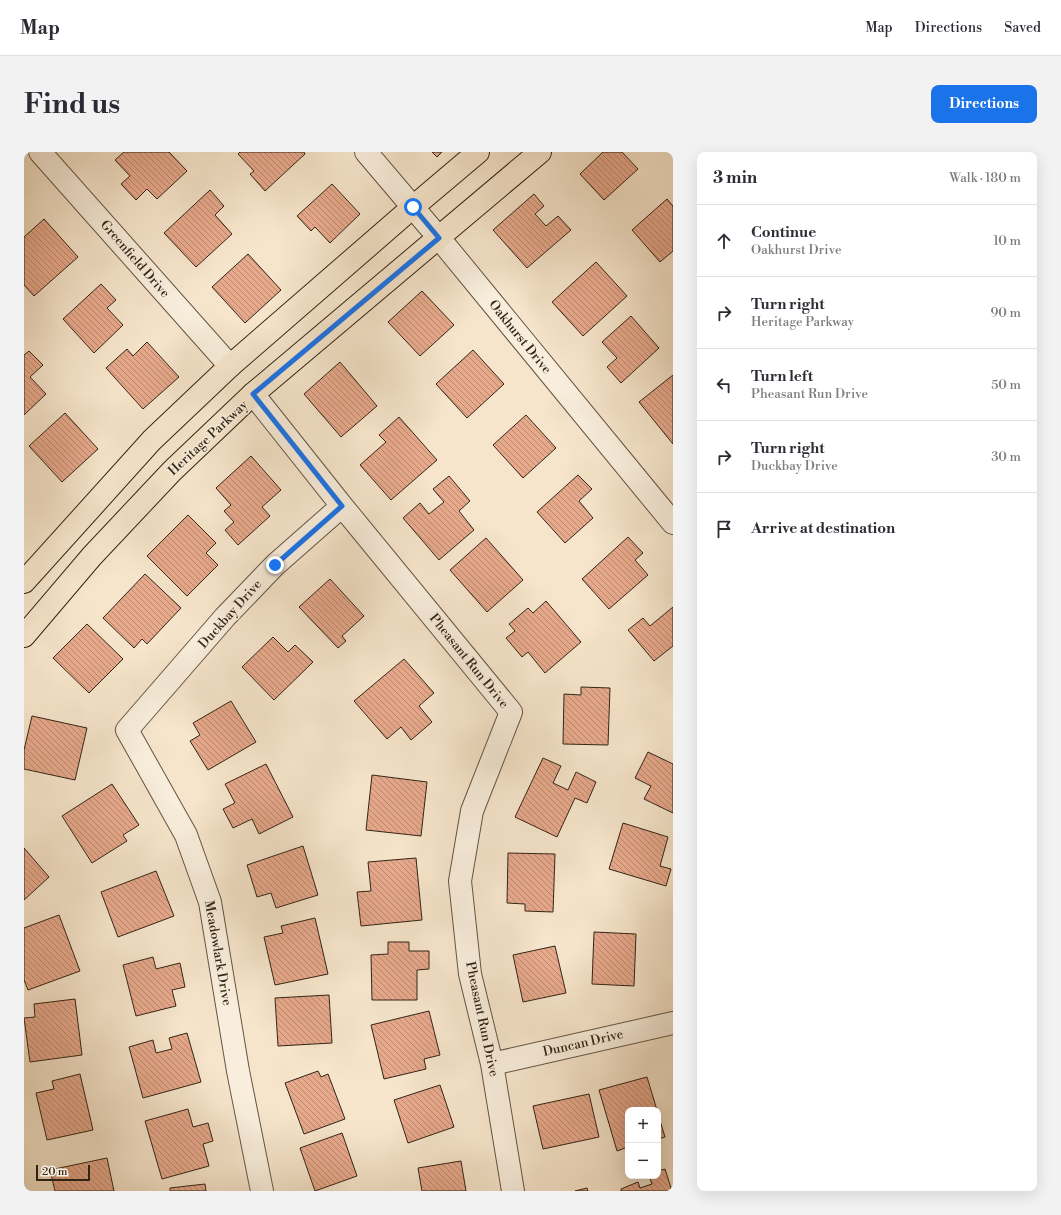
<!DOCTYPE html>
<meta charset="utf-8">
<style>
body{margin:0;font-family:"Libre Bodoni",serif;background:#f2f2f3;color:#2b2b33}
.controls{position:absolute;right:12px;bottom:12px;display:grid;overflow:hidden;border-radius:8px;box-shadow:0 4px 16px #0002}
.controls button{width:36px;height:36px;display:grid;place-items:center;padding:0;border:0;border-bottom:1px solid #e1e1e2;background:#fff;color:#2b2b33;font:20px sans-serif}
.scale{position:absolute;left:12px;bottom:10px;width:54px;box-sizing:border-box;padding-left:4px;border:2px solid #322415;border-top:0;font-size:11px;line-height:14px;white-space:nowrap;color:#322415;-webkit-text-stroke:3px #f9eedd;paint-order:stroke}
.stop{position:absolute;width:12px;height:12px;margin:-9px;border:3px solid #1a73e8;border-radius:50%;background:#fff}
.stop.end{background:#1a73e8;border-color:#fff;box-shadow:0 1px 4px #0008}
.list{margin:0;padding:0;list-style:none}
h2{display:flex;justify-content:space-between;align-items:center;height:52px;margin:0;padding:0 16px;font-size:17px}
h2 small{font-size:13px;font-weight:400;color:#7c7c81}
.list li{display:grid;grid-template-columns:26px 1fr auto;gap:12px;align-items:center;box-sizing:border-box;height:72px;padding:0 16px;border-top:1px solid #e1e1e2}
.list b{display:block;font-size:15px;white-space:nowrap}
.list p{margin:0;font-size:13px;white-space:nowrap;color:#7c7c81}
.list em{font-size:13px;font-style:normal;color:#7c7c81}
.icon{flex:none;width:22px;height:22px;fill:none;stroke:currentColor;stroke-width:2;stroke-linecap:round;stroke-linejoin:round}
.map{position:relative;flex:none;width:649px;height:1039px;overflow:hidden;border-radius:8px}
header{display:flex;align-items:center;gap:24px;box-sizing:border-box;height:56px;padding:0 20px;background:#fff;border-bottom:1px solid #e1e1e2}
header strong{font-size:19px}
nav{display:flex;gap:22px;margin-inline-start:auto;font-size:14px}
.intro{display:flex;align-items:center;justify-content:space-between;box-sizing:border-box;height:96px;padding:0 24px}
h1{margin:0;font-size:28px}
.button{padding:10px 18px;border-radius:8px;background:#1a73e8;color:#fff;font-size:14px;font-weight:700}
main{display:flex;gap:24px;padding:0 24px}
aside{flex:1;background:#fff;border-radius:8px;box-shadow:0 4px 16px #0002}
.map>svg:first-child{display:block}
</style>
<header>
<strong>Map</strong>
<nav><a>Map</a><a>Directions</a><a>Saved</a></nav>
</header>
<div class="intro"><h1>Find us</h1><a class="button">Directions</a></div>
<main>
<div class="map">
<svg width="649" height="1039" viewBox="0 0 649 1039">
<defs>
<pattern id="building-back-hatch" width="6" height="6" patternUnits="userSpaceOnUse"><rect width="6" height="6" fill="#e7a98c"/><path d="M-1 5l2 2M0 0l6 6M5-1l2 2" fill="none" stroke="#bc8971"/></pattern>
</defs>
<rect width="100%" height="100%" fill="#f6e5cb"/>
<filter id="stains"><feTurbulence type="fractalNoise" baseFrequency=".005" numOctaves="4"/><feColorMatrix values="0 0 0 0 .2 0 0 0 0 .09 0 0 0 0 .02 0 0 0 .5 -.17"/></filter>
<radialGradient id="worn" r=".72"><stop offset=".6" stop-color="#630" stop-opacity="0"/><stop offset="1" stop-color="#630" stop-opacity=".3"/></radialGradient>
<!-- building -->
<path fill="url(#building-back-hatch)" stroke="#322415" d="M100 0H145L163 19 133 47 123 37 112 48 97 32 106 24 91 8Z
M216 0H280L281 2 241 39 226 22 230 19 214 2Z
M408 0H418L413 5Z
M579 0H598L614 17 580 48 556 22Z
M308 32 336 62 306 91 291 75 287 79 273 64Z
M186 38 200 54 191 63 208 82 172 115 140 81Z
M510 42 520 54 511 62 522 74 534 64 547 78 503 116 469 78Z
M643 47 649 54V99L636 110 608 78Z
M20 67 54 105 10 144 0 133V85Z
M224 102 257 138 221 171 188 135Z
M572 110 603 144 559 184 528 150Z
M77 132 92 148 83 156 99 173 70 201 39 167Z
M398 139 430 173 396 204 364 170Z
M607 164 635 196 597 231 583 215 593 206 578 190Z
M123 190 155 225 119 257 82 216 103 197 109 204Z
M449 198 480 232 443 266 412 232Z
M5 199 19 213 6 225 22 242 0 263V203Z
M316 210 353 254 317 285 280 242Z
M649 223V292L615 250Z
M41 261 74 297 38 330 5 294Z
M502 263 532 296 499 326 469 293Z
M375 265 413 308 367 348 336 313 362 290 355 283Z
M227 304 257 338 238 355 246 364 214 393 201 378 210 370 200 359 207 353 192 336Z
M554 323 568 337 555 349 569 366 541 391 513 360Z
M425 324 446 349 435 359 450 378 415 408 379 366 396 351 405 362 420 350 409 337Z
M164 363 192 391 182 401 194 413 163 444 123 404Z
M604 385 619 401 611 408 624 423 585 457 558 427Z
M462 386 499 428 463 460 426 418Z
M121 422 157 456 123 492 118 487 110 496 79 466Z
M306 427 340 464 318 484 322 489 314 496 275 455Z
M522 449 557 490 521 521 504 500 498 505 482 486 491 479 485 472 504 456 509 461Z
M649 455V494L630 509 604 478 619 466 626 474Z
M63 472 99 507 65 541 29 506Z
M249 485 264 500 271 493 289 510 250 548 218 515Z
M380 507 410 541 395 554 408 570 387 588 377 575 363 587 330 549Z
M557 535 586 536 584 593 539 592 540 542 557 543Z
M207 549 232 590 184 618 166 589 176 583 169 571Z
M8 564 63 576 51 628 0 617V598Z
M624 600 649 612V661L620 647 627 634 611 626Z
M519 606 537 614 529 631 544 638 552 620 572 630 563 651 551 646 533 685 491 665Z
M242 612 269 665 235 682 228 667 209 676 199 657 211 651 201 632Z
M348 623 403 630 397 684 342 678Z
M88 632 115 673 99 683 103 689 68 711 38 664Z
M599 671 644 685 636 714 647 717 642 734 585 717Z
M279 694 294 743 252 756 247 741 233 745 223 713Z
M0 696 25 725 0 748Z
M484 701 531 702 529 760 501 759V752L483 751Z
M392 706 398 768 337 774 333 740 347 739 344 710Z
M132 719 150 764 94 785 77 740Z
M35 763 56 819 4 838 0 828V776Z
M291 766 304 822 251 833 240 785 259 781 257 774Z
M570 780 612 782 610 834 568 832Z
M364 790H385V799H405V817L393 818V848H348L347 803 364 802Z
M531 794 542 841 499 850 489 803Z
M129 805 132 817 156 811 161 835 148 838 152 854 112 864 99 813Z
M305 843 308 891 254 894 251 846Z
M51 847 58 903 6 910 0 866 11 865 10 852Z
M405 859 416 903 400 907 402 917 360 927 347 873Z
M163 881 177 930 119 946 105 895 129 888 132 901 148 897 145 886Z
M294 919 297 925 304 922 321 967 280 982 261 931Z
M56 922 69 978 23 988 12 941 30 937 28 929Z
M623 925 633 958H604V995L593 999 575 938Z
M416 933 430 975 384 991 370 948Z
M565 942 575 985 519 997 509 954Z
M164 957 169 975 184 971 189 989 179 992 185 1014 138 1027 121 969Z
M634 962 641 985 634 987Z
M318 981 333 1024 291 1039 276 996Z
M83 1006 90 1039H31L26 1018Z
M437 1009 442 1039H398L394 1016Z
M641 1017 648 1039H597V1037L614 1030 616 1036 628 1032 625 1024H634V1019Z
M181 1032 182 1039H146V1036Z
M563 1036 564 1039H551Z"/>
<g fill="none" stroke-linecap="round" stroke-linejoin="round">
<!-- minor casing -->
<g stroke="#635442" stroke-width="24">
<path id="minor" d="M16 0 206 214
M342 0 415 86 649 371
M229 242 318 354 487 560 448 659 436 729 446 822 468 912 489 1039
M468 912 649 871
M238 1039 214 919 186 750 162 683 103 578 201 465 251 413 318 354"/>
</g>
<!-- major casing -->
<g stroke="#322415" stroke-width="24">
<path id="major" d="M0 430 128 288 206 214 389 55 454 0
M0 484 68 404 148 319 229 242 516 0"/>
</g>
<!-- minor -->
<use href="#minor" stroke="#f9eedd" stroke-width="22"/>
<!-- major -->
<use href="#major" stroke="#f6e5cb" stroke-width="22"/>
</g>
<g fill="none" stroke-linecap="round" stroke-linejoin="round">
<!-- route -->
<path stroke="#1a73e8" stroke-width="5" d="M251 413 318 354 229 242 415 86 389 55"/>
</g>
<g text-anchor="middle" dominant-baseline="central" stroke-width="3.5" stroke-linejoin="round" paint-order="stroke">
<!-- street labels -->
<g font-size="13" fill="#322415" stroke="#f9eedd">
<text transform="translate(111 107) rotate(49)">Greenfield Drive</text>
<text transform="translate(496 185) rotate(51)">Oakhurst Drive</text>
<text transform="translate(184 286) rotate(-43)">Heritage Parkway</text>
<text transform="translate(206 462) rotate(-48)">Duckbay Drive</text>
<text transform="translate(445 509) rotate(51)">Pheasant Run Drive</text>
<text transform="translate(194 801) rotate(80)">Meadowlark Drive</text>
<text transform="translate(458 867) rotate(78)">Pheasant Run Drive</text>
<text transform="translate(559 891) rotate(-13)">Duncan Drive</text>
</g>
</g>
<rect width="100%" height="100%" filter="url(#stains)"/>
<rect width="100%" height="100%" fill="url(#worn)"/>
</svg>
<div class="controls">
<button>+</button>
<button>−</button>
</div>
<div class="scale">20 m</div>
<div class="stop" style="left:389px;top:55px"></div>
<div class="stop end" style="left:251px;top:413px"></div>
</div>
<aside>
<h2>3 min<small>Walk · 180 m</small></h2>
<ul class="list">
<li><svg class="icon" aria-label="ahead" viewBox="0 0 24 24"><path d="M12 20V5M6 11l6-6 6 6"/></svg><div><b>Continue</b><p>Oakhurst Drive</p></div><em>10 m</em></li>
<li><svg class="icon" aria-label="right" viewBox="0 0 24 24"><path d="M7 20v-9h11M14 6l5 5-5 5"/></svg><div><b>Turn right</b><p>Heritage Parkway</p></div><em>90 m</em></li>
<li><svg class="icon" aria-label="left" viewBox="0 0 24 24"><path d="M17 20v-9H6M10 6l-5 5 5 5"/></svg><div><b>Turn left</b><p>Pheasant Run Drive</p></div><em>50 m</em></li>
<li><svg class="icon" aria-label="right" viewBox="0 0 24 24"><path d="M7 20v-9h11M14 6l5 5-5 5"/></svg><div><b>Turn right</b><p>Duckbay Drive</p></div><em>30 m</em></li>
<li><svg class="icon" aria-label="arrive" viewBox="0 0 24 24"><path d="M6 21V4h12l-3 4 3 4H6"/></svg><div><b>Arrive at destination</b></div></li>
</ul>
</aside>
</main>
